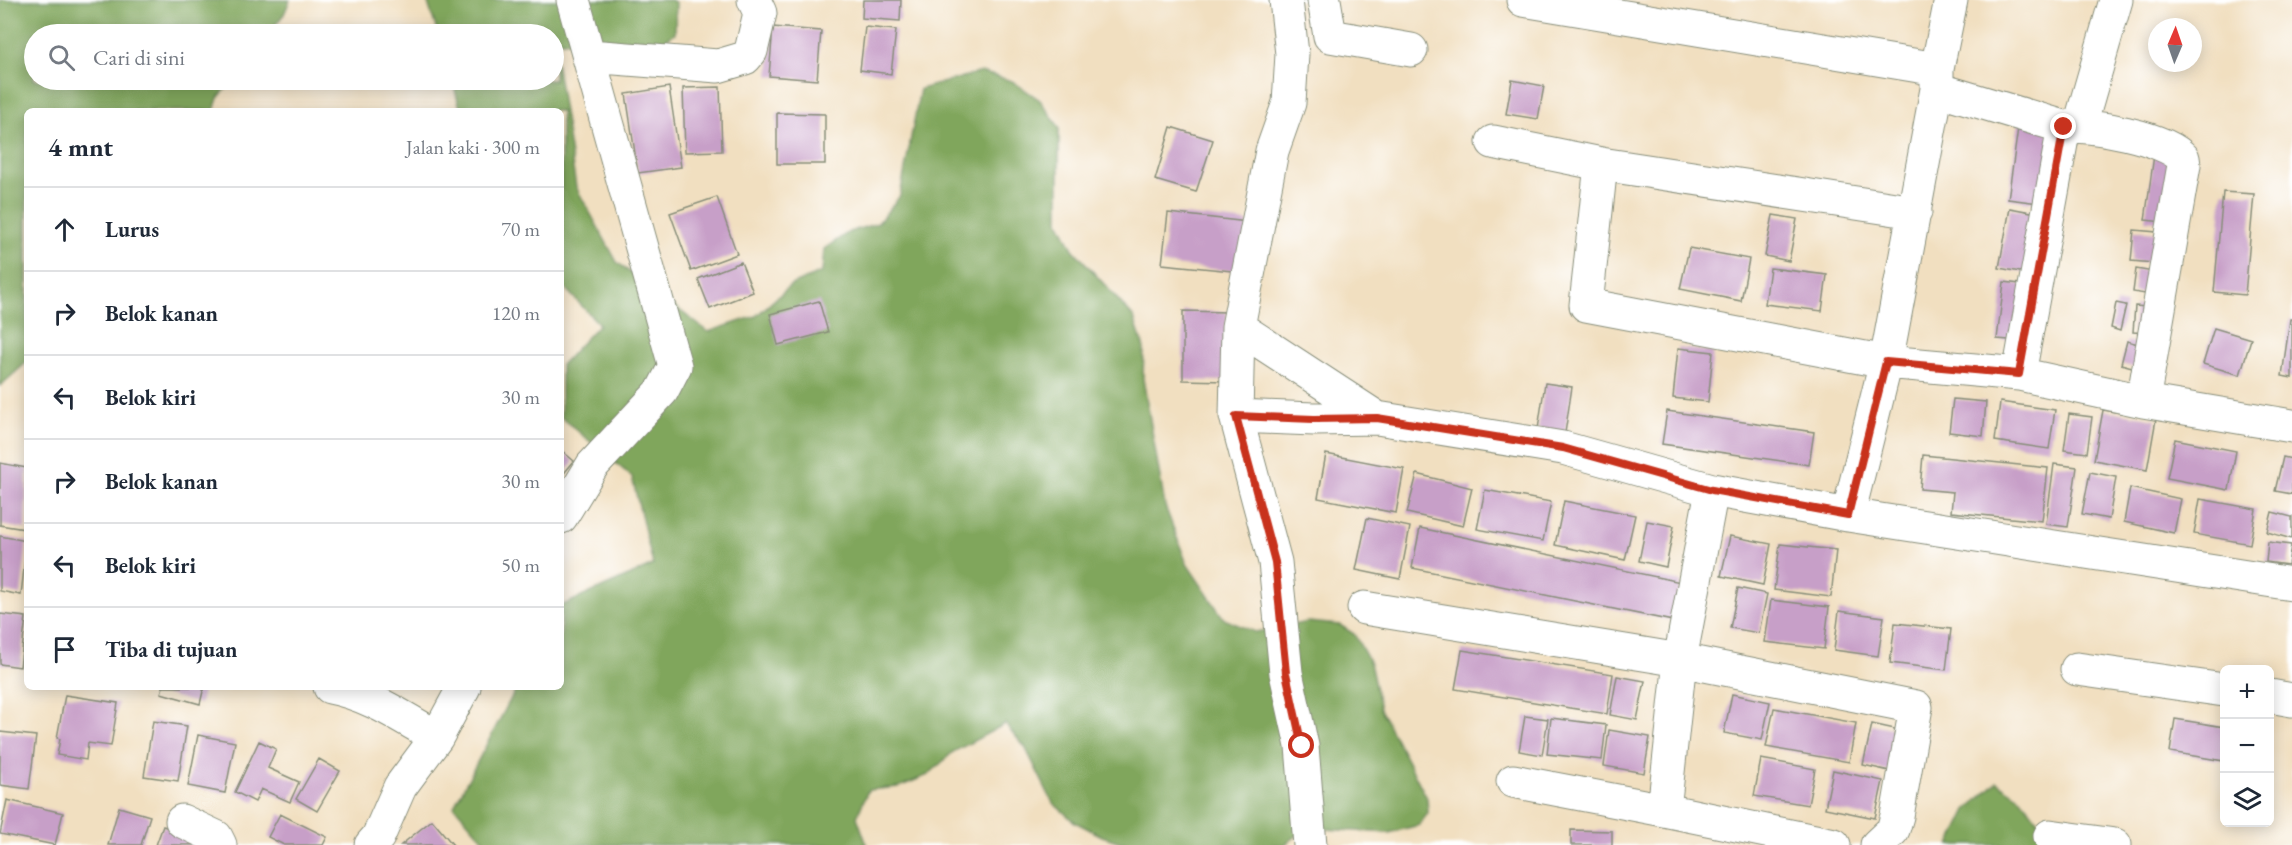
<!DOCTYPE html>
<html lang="id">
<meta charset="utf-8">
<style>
body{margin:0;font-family:"EB Garamond",serif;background:#f2f2f3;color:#1f2937}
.controls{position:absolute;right:18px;bottom:18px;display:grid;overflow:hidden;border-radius:9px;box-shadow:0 3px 15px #0003}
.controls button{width:54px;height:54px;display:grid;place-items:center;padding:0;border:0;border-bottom:2px solid #e0e1e3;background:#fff;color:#1f2937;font:30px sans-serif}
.compass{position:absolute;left:2148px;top:18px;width:54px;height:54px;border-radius:50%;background:#fff;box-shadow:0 3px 15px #0003;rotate:2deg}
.stop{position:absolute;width:18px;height:18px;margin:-14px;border:4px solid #c8321e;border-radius:50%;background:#fff}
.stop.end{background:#c8321e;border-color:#fff;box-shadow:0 2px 6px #0008}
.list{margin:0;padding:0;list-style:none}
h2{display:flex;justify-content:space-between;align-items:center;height:78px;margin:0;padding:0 24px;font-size:26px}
h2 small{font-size:20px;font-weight:400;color:#747a83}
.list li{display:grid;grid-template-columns:39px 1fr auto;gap:18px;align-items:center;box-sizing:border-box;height:84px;padding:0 24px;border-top:2px solid #e0e1e3}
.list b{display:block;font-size:22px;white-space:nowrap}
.list em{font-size:20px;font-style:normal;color:#747a83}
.icon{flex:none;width:33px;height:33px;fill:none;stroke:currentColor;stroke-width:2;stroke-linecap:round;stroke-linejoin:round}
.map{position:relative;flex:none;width:2292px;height:845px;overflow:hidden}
.search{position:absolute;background:#fff;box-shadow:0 3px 15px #0003;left:24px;top:24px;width:540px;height:66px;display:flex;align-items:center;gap:15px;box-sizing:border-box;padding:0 21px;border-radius:33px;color:#747a83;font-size:22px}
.panel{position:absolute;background:#fff;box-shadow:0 3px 15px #0003;left:24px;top:108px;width:540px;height:582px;border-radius:9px}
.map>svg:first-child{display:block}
</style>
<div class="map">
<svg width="2292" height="845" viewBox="0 0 2292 845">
<rect width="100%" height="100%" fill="#fff"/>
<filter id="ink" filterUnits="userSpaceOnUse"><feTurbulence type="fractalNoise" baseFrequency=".0167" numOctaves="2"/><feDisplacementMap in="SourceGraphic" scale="12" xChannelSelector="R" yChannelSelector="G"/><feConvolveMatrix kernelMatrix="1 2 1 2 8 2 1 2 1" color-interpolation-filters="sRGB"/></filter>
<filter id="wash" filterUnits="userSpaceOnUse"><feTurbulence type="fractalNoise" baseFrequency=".008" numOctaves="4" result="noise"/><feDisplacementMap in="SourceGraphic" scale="24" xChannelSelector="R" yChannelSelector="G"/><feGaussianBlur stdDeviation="1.35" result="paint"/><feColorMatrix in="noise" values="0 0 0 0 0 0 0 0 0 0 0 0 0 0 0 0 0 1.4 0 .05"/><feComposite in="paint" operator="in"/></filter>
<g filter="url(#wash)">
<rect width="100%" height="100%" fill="#f1dfc0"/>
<!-- forest -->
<path fill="#80a65c" stroke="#507248" stroke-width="1.5" d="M0 0H290L284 14 268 34H34V80H233L218 98 214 111H27V362L0 386Z
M427 0H671L676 3 675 33 649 51 554 40V34H438Z
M554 49 576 187 617 262 708 332 756 316 791 285 822 272 824 249 849 232 878 223 900 196 920 89 981 72 1012 81 1040 100 1059 127V221L1073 249 1134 318 1144 348 1143 379 1165 506 1187 564 1224 619 1255 632 1308 622 1340 625 1354 634 1370 663 1380 709 1427 798 1428 813 1419 825 1389 833 1308 828 1284 845H1129L1102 836 1075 822 1053 803 1025 747 1005 724 953 752 928 775 899 787 868 790 857 817 867 845H488L454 806 517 687H561V606L653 565 632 477 561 417V365L599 324 561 284V111H461L452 80H554Z
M1997 782 2021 798 2057 845H1950L1967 810Z"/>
<g id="blocks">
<!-- building -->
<path fill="#c79fc8" d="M863 0H901L900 21 862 18Z
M773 27 821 31 817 80 769 76Z
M865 27 896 30 891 74 860 70Z
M1512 80 1544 86 1538 119 1506 114Z
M669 87 681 167 638 173 626 94Z
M720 87 722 151 685 152 683 88Z
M777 113 825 114V164H777Z
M2019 121 2057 126 2046 204 2008 199Z
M1171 127 1213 140 1196 192 1155 180Z
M2154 155 2182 159 2173 223 2145 220Z
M2223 192 2254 194 2245 295 2214 292Z
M717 197 737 254 691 271 670 213Z
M2010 208 2047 215 2036 275 1999 268Z
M1168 213 1248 222 1242 272 1162 264Z
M1773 215 1797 219 1789 261 1765 256Z
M2134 230 2169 233 2166 264 2131 261Z
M1689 248 1749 259 1741 301 1680 289Z
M741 262 753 292 710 309 698 279Z
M1770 268 1827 275 1822 311 1765 304Z
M2136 269 2154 272 2151 295 2133 292Z
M2004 282 2028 285 2022 341 1997 339Z
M819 301 828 332 778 345 770 314Z
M2116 303 2126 305 2120 331 2111 328Z
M2135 306 2147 307 2145 333 2133 332Z
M1183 311 1227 312 1226 381 1183 380Z
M2290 319H2292V378L2282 376Z
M2214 328 2251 339 2240 375 2203 364Z
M2127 341 2149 347 2143 370 2121 364Z
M1678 348 1713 352 1708 402 1673 398Z
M1545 383 1572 387 1565 433 1538 429Z
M1953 399 1986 402 1983 436 1949 432Z
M2000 402 2055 410 2049 449 1995 441Z
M2103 410 2156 419 2147 470 2094 460Z
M1667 411 1814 432 1809 465 1662 444Z
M2069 414 2092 417 2087 453 2064 450Z
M2175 439 2236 451 2229 490 2167 478Z
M561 450 574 461 561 477Z
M1326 454 1404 469 1396 513 1318 498Z
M1923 455 2048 468 2042 521 1951 512 1953 492 1920 489Z
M2283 457 2292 459V494L2275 491Z
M0 463 27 468 25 529 0 525Z
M2054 464 2077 467 2068 527 2046 524Z
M2090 472 2116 477 2109 519 2082 514Z
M1417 474 1472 488 1463 526 1407 513Z
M2130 488 2181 499 2174 533 2124 522Z
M1485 490 1551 502 1543 541 1477 529Z
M2200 499 2256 509 2250 544 2194 534Z
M1564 501 1635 515 1625 560 1555 545Z
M2272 512 2292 517V539L2267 532Z
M1367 518 1410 527 1400 579 1356 570Z
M1647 521 1674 526 1666 567 1639 561Z
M1420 528 1681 582 1673 621 1412 568Z
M0 536 27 541 21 595 0 591Z
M1730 536 1771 544 1763 585 1721 576Z
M2268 542 2291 545 2288 565 2266 562Z
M1780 544 1836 550 1831 597 1774 590Z
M1738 588 1767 594 1759 633 1730 628Z
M1771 600 1829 607 1824 649 1765 642Z
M1839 611 1884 617 1878 656 1834 650Z
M0 614 26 617 20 667 0 664Z
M1895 623 1951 629 1946 670 1890 663Z
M1462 650 1613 674 1607 714 1455 689Z
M1617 676 1645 681 1637 720 1610 715Z
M163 687H204L200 704 161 693Z
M1732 694 1770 702 1762 740 1724 733Z
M65 695 118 703 111 746 88 743 86 760 57 755 60 739 57 738Z
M1774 708 1856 723 1849 762 1766 747Z
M1525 716 1548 719 1542 755 1519 751Z
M1551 718 1606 725 1602 760 1547 754Z
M2175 719 2224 727V761L2170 752Z
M153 721 187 726 178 781 144 776Z
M1872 724 1904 731 1894 772 1863 765Z
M1609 730 1650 737 1644 773 1604 766Z
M0 732 36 736 29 789 0 785Z
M198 735 235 742 225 793 188 786Z
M259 741 276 749 268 768 299 782 290 802 261 789 255 802 235 792Z
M319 759 340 771 317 811 296 799Z
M1761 759 1815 769 1808 805 1754 796Z
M1833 770 1883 781 1875 818 1825 808Z
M7 800 63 813 55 845 0 834Z
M119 807 150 816 141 845H108Z
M280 814 327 837 323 845H284L268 837Z
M432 820 453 845H401Z
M163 826 206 841 204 845H156Z
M1571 830 1612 831V845H1571Z"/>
</g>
</g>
<g filter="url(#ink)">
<use href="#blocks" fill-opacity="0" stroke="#888e7a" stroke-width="1.5"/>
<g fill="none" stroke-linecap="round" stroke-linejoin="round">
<!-- street casing -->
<g stroke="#888e7a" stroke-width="35">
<path id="street" d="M1286 0 1292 54 1289 103 1272 151 1238 327 1236 416 1275 562 1286 673 1302 746 1310 845
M1324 0 1330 36 1411 50
M1523 0 1937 69
M589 56 718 66 745 58 751 51 760 13 754 0
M1937 89 2064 127C2089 123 2166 138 2183 158L2184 165 2143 401
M2080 125 2116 0
M1493 142 1601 164
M1915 212 1601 164 1586 305 1886 362 1937 89V69L1951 0
M1238 327 1377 418
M2019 374 2064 127
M1236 416 1314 419 1377 418 1563 448 1712 490 1848 515 2292 584
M1712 490 1680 660 1664 810 1834 845
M1848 515 1886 362 2019 374 2143 401 2292 426
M561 517 592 466 662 391 675 366 573 0
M1364 608 1680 660 1916 707 1897 816 1893 830 1877 845
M2077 669 2224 690
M330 687C369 694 403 718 437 737
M2270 696 2292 700
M1513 781 1664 810
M182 821 216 837 220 845
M2050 836 2115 845
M371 845 378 837 400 787 437 737 464 687"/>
</g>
<!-- street -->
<use href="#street" stroke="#fff" stroke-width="33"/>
</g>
</g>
<g fill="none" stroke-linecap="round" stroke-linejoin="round" filter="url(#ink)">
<!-- route -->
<path stroke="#c8321e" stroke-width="8" d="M1302 746 1286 673 1275 562 1236 416 1314 419 1377 418 1563 448 1712 490 1848 515 1886 362 2019 374 2064 127"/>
</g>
</svg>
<div class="controls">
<button>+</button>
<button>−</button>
<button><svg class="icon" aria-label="layers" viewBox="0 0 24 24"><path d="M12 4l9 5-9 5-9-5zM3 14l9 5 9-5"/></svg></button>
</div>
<svg class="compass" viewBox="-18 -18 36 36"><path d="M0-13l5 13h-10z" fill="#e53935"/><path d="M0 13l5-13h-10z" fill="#747a83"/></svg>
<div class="stop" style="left:1302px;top:746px"></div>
<div class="stop end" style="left:2064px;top:127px"></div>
<div class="search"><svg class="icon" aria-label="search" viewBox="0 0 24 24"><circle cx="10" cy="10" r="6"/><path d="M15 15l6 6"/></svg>Cari di sini</div>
<section class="panel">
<h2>4 mnt<small>Jalan kaki · 300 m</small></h2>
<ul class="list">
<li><svg class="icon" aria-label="ahead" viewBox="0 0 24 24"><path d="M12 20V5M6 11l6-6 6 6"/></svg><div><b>Lurus</b></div><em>70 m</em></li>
<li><svg class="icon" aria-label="right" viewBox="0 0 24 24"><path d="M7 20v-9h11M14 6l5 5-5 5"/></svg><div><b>Belok kanan</b></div><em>120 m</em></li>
<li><svg class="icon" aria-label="left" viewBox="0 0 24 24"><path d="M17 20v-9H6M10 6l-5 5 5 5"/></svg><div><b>Belok kiri</b></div><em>30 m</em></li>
<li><svg class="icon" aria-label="right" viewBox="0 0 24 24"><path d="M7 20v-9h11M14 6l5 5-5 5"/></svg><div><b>Belok kanan</b></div><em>30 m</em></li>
<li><svg class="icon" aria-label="left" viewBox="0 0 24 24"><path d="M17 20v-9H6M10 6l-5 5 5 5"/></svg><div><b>Belok kiri</b></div><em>50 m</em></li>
<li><svg class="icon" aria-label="arrive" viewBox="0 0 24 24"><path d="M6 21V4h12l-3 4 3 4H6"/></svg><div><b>Tiba di tujuan</b></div></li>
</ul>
</section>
</div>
